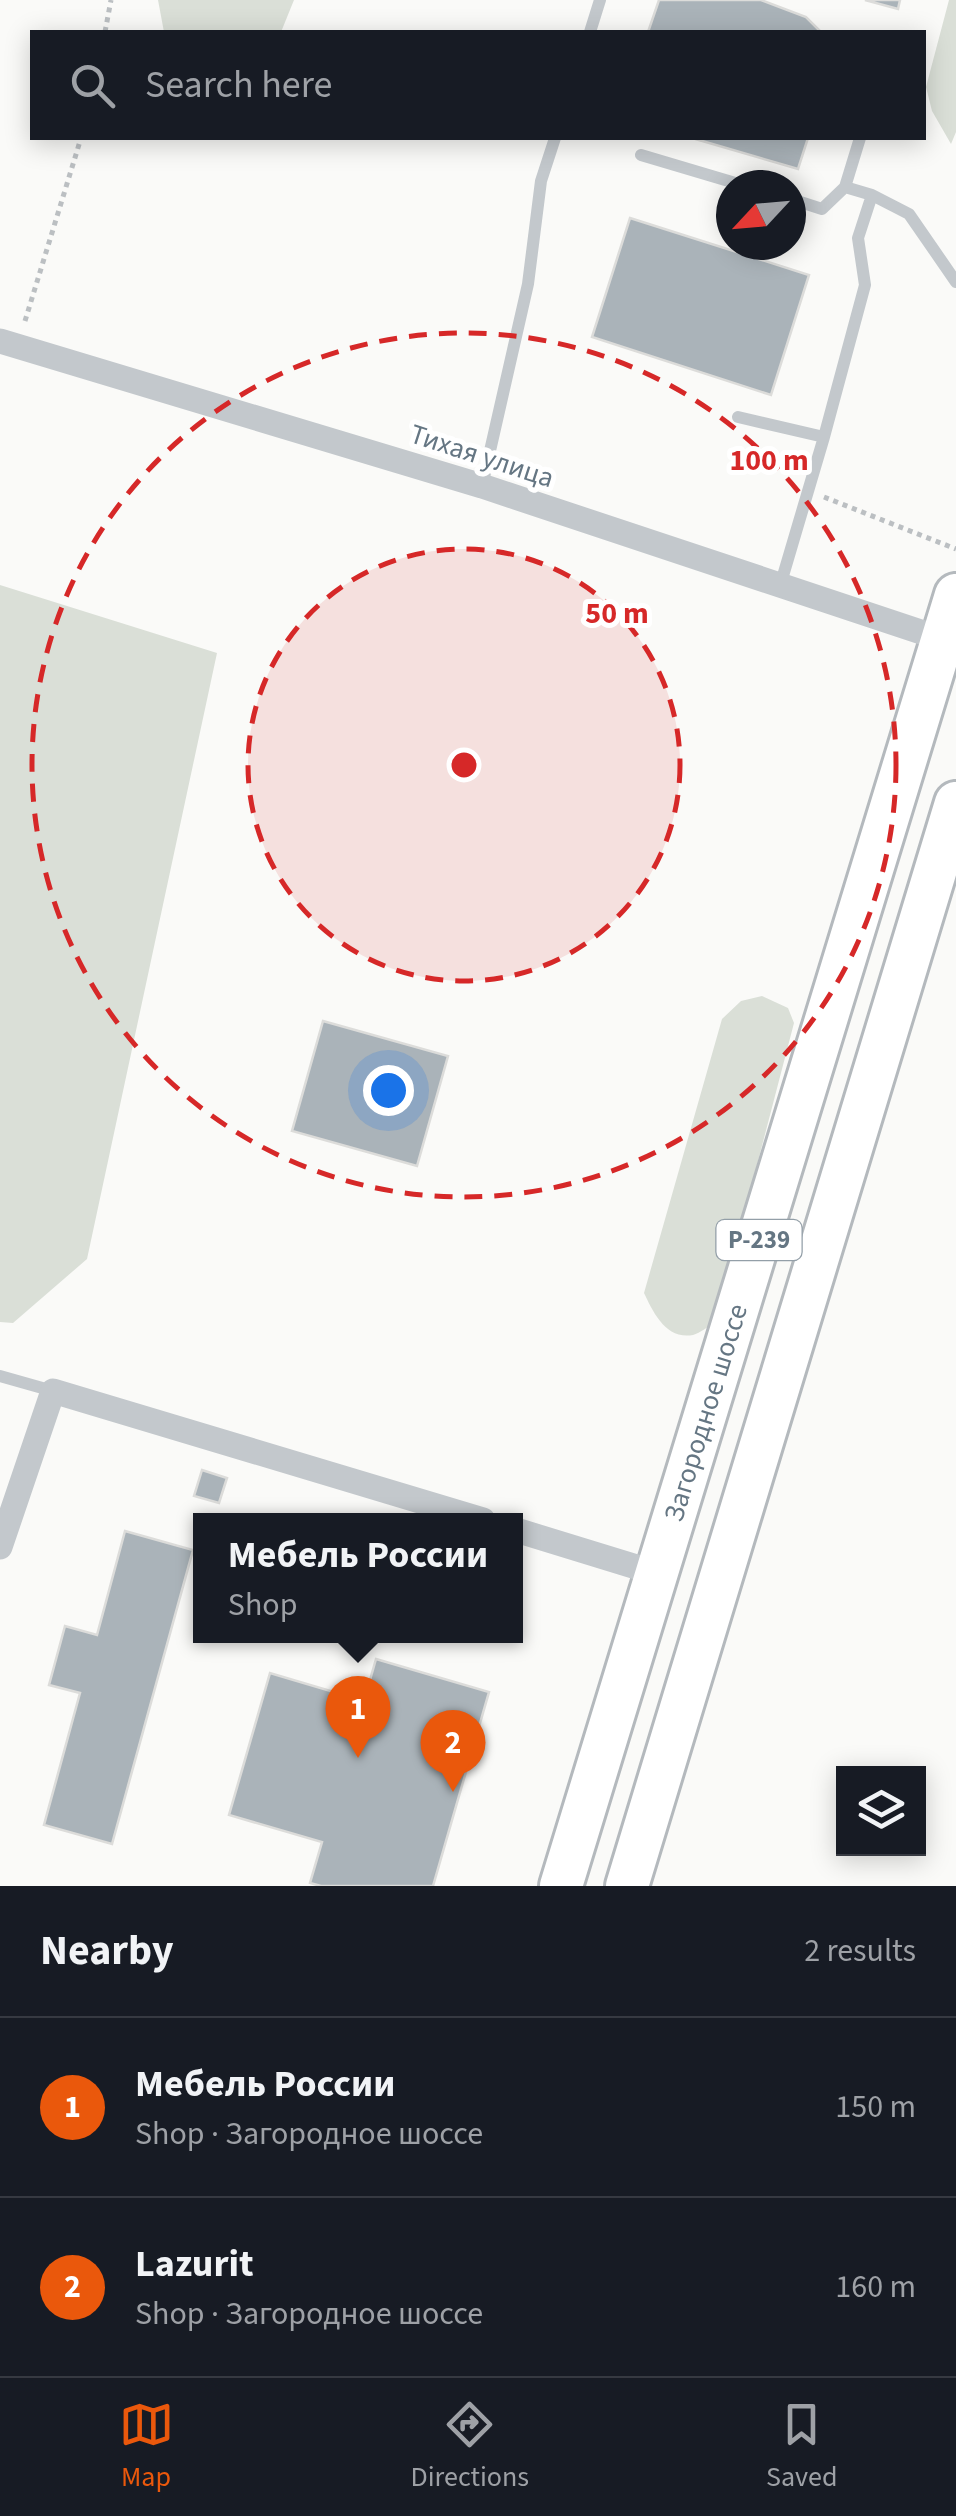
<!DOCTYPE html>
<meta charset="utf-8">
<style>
body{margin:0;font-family:"Source Sans 3",sans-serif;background:#242831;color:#f1f3f6}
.controls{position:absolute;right:30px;bottom:30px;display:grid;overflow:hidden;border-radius:0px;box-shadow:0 5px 25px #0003}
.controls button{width:90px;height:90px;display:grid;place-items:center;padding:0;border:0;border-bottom:2px solid #363941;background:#171b24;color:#f1f3f6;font:50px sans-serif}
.compass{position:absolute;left:716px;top:170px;width:90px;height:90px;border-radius:50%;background:#171b24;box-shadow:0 5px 25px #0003;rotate:244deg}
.you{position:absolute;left:388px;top:1090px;width:35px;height:35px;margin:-25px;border:8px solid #fff;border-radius:50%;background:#1a73e8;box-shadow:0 0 0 15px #1a73e833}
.badge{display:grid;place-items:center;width:65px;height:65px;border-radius:50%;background:#ea580c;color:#fff;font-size:32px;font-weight:700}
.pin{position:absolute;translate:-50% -82px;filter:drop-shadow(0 2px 5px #0008)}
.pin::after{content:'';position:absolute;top:52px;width:35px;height:30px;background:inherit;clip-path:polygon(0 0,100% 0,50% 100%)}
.popup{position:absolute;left:193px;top:1513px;width:330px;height:130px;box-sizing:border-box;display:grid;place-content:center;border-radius:0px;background:#171b24;filter:drop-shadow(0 2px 8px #0005);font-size:32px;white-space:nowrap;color:#9ea1a6}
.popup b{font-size:38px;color:#f1f3f6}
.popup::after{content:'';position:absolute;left:50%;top:100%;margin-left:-20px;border:20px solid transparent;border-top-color:#171b24}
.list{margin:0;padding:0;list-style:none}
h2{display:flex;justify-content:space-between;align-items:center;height:130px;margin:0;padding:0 40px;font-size:42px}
h2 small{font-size:32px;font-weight:400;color:#9ea1a6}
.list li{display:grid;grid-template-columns:65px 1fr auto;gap:30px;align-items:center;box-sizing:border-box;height:180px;padding:0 40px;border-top:2px solid #363941}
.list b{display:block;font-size:38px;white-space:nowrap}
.list p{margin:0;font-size:32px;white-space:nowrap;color:#9ea1a6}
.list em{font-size:32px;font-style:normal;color:#9ea1a6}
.icon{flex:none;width:55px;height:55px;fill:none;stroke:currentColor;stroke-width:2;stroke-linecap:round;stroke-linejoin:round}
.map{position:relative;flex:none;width:956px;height:1886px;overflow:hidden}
.search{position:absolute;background:#171b24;box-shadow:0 5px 25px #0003;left:30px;right:30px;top:30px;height:110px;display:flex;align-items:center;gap:25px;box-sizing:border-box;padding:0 35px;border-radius:0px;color:#9ea1a6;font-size:38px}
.sheet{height:490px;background:#171b24}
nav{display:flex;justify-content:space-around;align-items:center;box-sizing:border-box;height:140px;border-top:2px solid #363941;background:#171b24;font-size:28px;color:#9ea1a6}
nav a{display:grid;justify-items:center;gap:5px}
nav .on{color:#ea580c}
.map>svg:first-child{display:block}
</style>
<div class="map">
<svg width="956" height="1886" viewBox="0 0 956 1886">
<rect width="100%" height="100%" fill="#fafaf8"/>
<!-- green -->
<path fill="#dadfd7" d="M158 0H294L281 32H164Z
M949 0H956V132L951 144 932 111 926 87Z
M0 585 217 653 87 1259 13 1323 0 1322Z
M762 996 788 1008 794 1023 716 1322C709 1326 700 1333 693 1335 666 1340 653 1312 644 1293L722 1019 741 1001Z"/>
<!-- building -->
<path fill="#aab3b9" stroke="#dcdcda" stroke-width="2.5" d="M659 0H761L806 17 821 32H648Z
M865 0H900L898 9Z
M692 138H808L798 169Z
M630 218 809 275 771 395 592 337Z
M323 1021 448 1056 417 1166 292 1131Z
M202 1470 227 1478 219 1503 194 1496Z
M125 1531 193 1550 112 1844 44 1825 80 1693 49 1685 65 1626 97 1635Z
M376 1659 489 1692 433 1886H321L310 1883 322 1842 229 1815 270 1673 364 1701Z"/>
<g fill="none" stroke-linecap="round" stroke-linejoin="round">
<!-- trunk casing -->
<g stroke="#b4b9bd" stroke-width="48">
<g id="trunk">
<path id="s1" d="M561 1886 956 595"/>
<path d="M627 1886 956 803"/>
</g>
</g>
<!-- path -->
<path stroke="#bbbfc2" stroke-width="5" stroke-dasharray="5 5" stroke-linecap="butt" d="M105 32 111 0
M25 321 81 138
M824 497 956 549"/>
<!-- service -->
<path stroke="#c3c8cc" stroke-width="12" d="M590 32 600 0
M641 155 742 185
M845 187 872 195 909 214 956 282
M791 199 822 209 845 187 860 138
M738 417 824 437 780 586
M824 437 865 285 858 238 872 195
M482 486 528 284 541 181 555 138
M0 1376 53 1391"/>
<!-- minor -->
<path stroke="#c3c8cc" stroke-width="25" d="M0 341 482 486 942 639
M516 1530 656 1573
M0 1547 53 1391 483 1520"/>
<!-- trunk -->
<use href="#trunk" stroke="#fff" stroke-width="42"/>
</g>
<!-- distance rings -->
<circle cx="464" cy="765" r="216" fill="#d62828" fill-opacity=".12"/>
<g fill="none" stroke="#d62828" stroke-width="5" stroke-dasharray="18 12">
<circle cx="464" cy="765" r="216"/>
<circle cx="464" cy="765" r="432"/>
</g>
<g text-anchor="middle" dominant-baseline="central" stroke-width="10" stroke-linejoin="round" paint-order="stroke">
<!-- shield labels -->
<rect fill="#fff" stroke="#939fa8" stroke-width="2.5" x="716.5" y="1220" width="85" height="40" rx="8"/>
<g font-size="25" font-weight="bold" fill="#657683">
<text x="759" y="1240">Р-239</text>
</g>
<!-- street labels -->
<g font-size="28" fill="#657683" stroke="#fff">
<text transform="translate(482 456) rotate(18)">Тихая улица</text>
<text stroke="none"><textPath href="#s1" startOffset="495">Загородное шоссе</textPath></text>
</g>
</g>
<circle cx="464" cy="765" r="15" fill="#d62828" stroke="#fff" stroke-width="5"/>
<g font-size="30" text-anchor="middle" font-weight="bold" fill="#d62828" stroke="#fff" stroke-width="10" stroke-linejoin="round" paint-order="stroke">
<text x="769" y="470">100 m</text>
<text x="617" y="623">50 m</text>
</g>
</svg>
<div class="controls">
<button><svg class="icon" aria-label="layers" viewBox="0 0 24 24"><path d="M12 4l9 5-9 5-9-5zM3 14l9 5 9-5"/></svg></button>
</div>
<svg class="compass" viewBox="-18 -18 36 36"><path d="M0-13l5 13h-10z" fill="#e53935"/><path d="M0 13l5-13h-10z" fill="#9ea1a6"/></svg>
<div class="you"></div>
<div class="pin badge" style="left:358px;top:1758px">1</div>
<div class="popup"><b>Мебель России</b>Shop</div>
<div class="pin badge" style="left:453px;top:1792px">2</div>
<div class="search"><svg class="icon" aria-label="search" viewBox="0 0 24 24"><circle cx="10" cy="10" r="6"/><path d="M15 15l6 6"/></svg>Search here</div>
</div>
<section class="sheet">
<h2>Nearby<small>2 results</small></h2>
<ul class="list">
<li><span class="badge">1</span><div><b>Мебель России</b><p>Shop · Загородное шоссе</p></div><em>150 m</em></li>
<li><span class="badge">2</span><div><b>Lazurit</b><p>Shop · Загородное шоссе</p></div><em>160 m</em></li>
</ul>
</section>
<nav>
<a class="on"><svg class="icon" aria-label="map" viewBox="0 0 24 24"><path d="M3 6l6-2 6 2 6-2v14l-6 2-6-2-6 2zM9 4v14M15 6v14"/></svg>Map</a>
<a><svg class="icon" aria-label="directions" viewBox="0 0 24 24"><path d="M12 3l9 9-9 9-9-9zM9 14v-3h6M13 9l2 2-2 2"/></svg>Directions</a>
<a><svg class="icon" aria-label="saved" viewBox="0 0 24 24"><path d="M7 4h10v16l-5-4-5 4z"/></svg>Saved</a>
</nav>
